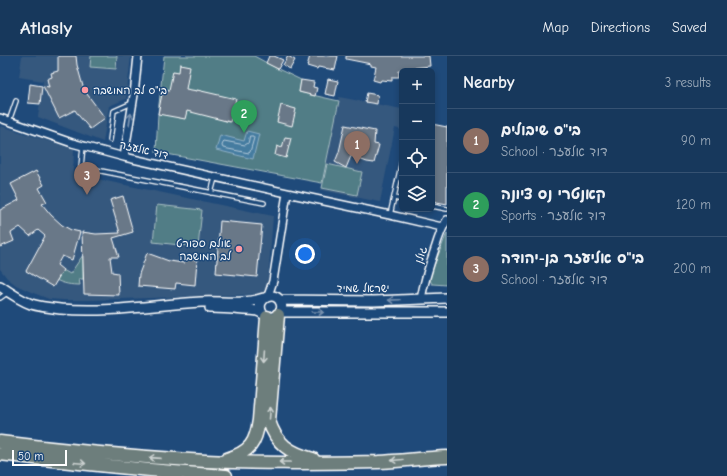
<!DOCTYPE html>
<meta charset="utf-8">
<style>
body{margin:0;font-family:"Comic Neue","Playpen Sans Hebrew",sans-serif;background:#203f62;color:#f1f3f6}
.controls{position:absolute;right:12px;top:12px;display:grid;overflow:hidden;border-radius:6px;box-shadow:0 2px 6px #0003}
.controls button{width:36px;height:36px;display:grid;place-items:center;padding:0;border:0;border-bottom:1px solid #365272;background:#17385c;color:#f1f3f6;font:20px sans-serif}
.scale{position:absolute;left:12px;bottom:10px;width:55px;box-sizing:border-box;padding-left:4px;border:2px solid #fff;border-top:0;font-size:11px;line-height:14px;white-space:nowrap;color:#fff;-webkit-text-stroke:3px #1f4a7a;paint-order:stroke}
.you{position:absolute;left:305px;top:198px;width:14px;height:14px;margin:-10px;border:3px solid #fff;border-radius:50%;background:#1a73e8;box-shadow:0 0 0 6px #1a73e833}
.badge{display:grid;place-items:center;width:26px;height:26px;border-radius:50%;background:#ff9aa2;color:#fff;font-size:13px;font-weight:700}
.pin{position:absolute;translate:-50% -33px;filter:drop-shadow(0 1px 2px #0008)}
.pin::after{content:'';position:absolute;top:21px;width:14px;height:12px;background:inherit;clip-path:polygon(0 0,100% 0,50% 100%)}
.list{margin:0;padding:0;list-style:none}
h2{display:flex;justify-content:space-between;align-items:center;height:52px;margin:0;padding:0 16px;font-size:17px}
h2 small{font-size:13px;font-weight:400;color:#9eacbb}
.list li{display:grid;grid-template-columns:26px 1fr auto;gap:12px;align-items:center;box-sizing:border-box;height:64px;padding:0 16px;border-top:1px solid #365272}
.list b{display:block;font-size:15px;white-space:nowrap}
.list p{margin:0;font-size:13px;white-space:nowrap;color:#9eacbb}
.list em{font-size:13px;font-style:normal;color:#9eacbb}
.icon{flex:none;width:22px;height:22px;fill:none;stroke:currentColor;stroke-width:2;stroke-linecap:round;stroke-linejoin:round}
.map{position:relative;flex:none;width:447px;height:420px;overflow:hidden}
header{display:flex;align-items:center;gap:24px;box-sizing:border-box;height:56px;padding:0 20px;background:#17385c;border-bottom:1px solid #365272}
header strong{font-size:19px}
nav{display:flex;gap:22px;margin-inline-start:auto;font-size:14px}
main{display:flex}
aside{flex:1;background:#17385c}
.map>svg:first-child{display:block}
</style>
<header>
<strong>Atlasly</strong>
<nav><a>Map</a><a>Directions</a><a>Saved</a></nav>
</header>
<main>
<div class="map">
<svg width="447" height="420" viewBox="0 0 447 420">
<rect width="100%" height="100%" fill="#1f4a7a"/>
<filter id="ink" filterUnits="userSpaceOnUse"><feTurbulence type="fractalNoise" baseFrequency=".025" numOctaves="2"/><feDisplacementMap in="SourceGraphic" scale="8" xChannelSelector="R" yChannelSelector="G"/><feConvolveMatrix kernelMatrix="1 2 1 2 8 2 1 2 1" color-interpolation-filters="sRGB"/></filter>
<g filter="url(#ink)">
<!-- built -->
<path fill="#35587e" d="M22 0H131L126 43 109 50 103 86 38 61 43 25 19 21Z
M339 41 402 53V74L395 72 380 146 321 134Z
M1 70 74 93 73 118 273 160 267 238 90 244H63L49 243 31 236 16 229 7 222 0 213V72Z"/>
<!-- green -->
<path fill="#517d86" stroke="#a8bec2" d="M91 0H117L116 13 90 11Z
M164 0H254L278 13 301 24 299 36 339 45 322 127 156 96 158 58Z
M327 108 362 116 357 139 322 132Z
M157 149 202 154 198 191 153 186Z
M447 177V229L432 228 430 224 431 217Z
M83 199V223H79L80 229C71 229 64 228 56 224L63 214 70 218Z"/>
<!-- water -->
<path fill="#447ba0" stroke="#8fb0c6" d="M247 75 259 78 253 103 216 94 220 79 244 85Z"/>
<g fill="none" stroke-linecap="round" stroke-linejoin="round">
<!-- shore -->
<path stroke="#b4cad9" stroke-width="1" d="M250 80H253L254 82 250 96 249 97 223 92 222 90 223 86 224 85 245 89 248 87Z"/>
</g>
<!-- building -->
<path fill="#697888" stroke="#fff" d="M58 0H76L77 9 84 34 105 62 90 73 79 60 75 54 59 62 43 30 49 31 47 23 52 21 51 17 58 15Z
M269 0H274L283 4 278 13 266 7Z
M288 0 295 4 290 13 283 9Z
M310 0H338L335 14 318 11 317 13 307 10Z
M346 0H429L430 10 412 12V15H399V21H392V25L381 24 380 26 373 24 376 11 371 10V8L346 3Z
M180 8 190 10 186 33 197 35V34L236 43 230 66 187 55 185 63 158 58 163 33 169 34 173 15 179 16Z
M328 23 338 25 335 40 325 38Z
M301 24 314 26 313 31 317 32 315 40 299 36Z
M30 28 42 30 40 48 28 47Z
M367 37 378 39 377 48 365 46Z
M281 49 296 53 292 70 277 66Z
M432 68 447 71V148L432 145Z
M345 69 375 75 374 88 379 89 374 107 367 106 351 100 346 112 335 106 339 96Z
M285 81 291 82 286 102 275 99 277 90 282 92Z
M36 115 44 129 39 132 47 146 42 148 51 159 62 169 71 174 80 176 72 204 62 200 57 209 63 214 53 231 26 215 45 180 38 174 30 180 20 171 11 177 14 185 0 191V154L19 144 11 128Z
M123 140 133 176 113 182 119 201H110L112 216 118 217 119 239 84 238 82 176 96 178 120 177 110 144Z
M220 165 262 169 257 221 216 217Z
M147 197 169 205 184 207 185 203 197 204 195 229 176 227 175 233 138 230 139 218Z"/>
<g fill="none" stroke-linecap="round" stroke-linejoin="round">
<!-- service casing -->
<g stroke="#fff" stroke-width="6">
<path id="service" d="M9 65 16 45
M110 84 114 55 132 47
M83 90 81 111 264 147
M211 137 215 122
M395 142 402 144
M432 150 447 153
M390 159 402 105
M0 242 7 237"/>
</g>
<!-- minor casing -->
<g stroke="#fff" stroke-width="10">
<path id="minor" d="M0 62 72 87 124 101 287 137 390 159 442 171
M124 101 134 39 138 0
M268 240 273 225 287 137
M421 243C424 226 429 210 435 193 438 183 441 173 447 164"/>
</g>
<!-- tertiary casing -->
<g stroke="#fff" stroke-width="12">
<path id="tertiary" d="M0 230C10 237 20 244 31 248 41 251 52 252 61 253 108 257 154 249 201 246 222 245 245 249 264 242
M280 244 374 245 447 242
M210 252C221 252 233 253 244 254 248 254 253 254 257 255 263 256 266 263 273 261 280 260 283 253 281 247 276 233 254 242 262 257
M280 256H447"/>
</g>
<!-- primary casing -->
<g stroke="#fff" stroke-width="15">
<path id="primary" d="M278 259 269 365C276 388 290 397 313 403
M0 386C63 394 126 400 190 404 252 408 315 407 378 406 401 405 424 402 447 401
M0 398C75 407 150 415 226 420
M227 403C250 396 256 387 259 364L267 261"/>
</g>
<!-- service -->
<use href="#service" stroke="#1f4a7a" stroke-width="3.5"/>
<!-- minor -->
<use href="#minor" stroke="#1f4a7a" stroke-width="7"/>
<!-- tertiary -->
<use href="#tertiary" stroke="#1f4a7a" stroke-width="9"/>
<!-- primary -->
<use href="#primary" stroke="#6d7e7c" stroke-width="12"/>
</g>
<!-- one-way arrows -->
<defs><path id="oneway-shaft" d="M-6 0H5M1.5-3L5.5 0L1.5 3" fill="none" stroke-width="1.6" stroke-linecap="round" stroke-linejoin="round"/></defs>
<g stroke="#7992af">
<use href="#oneway-shaft" transform="translate(130 63) rotate(-81)"/>
<use href="#oneway-shaft" transform="translate(394 244) rotate(178)"/>
<use href="#oneway-shaft" transform="translate(318 256)"/>
</g>
<g stroke="#ccd2d1">
<use href="#oneway-shaft" transform="translate(264 300) rotate(94)"/>
<use href="#oneway-shaft" transform="translate(270 357) rotate(-85)"/>
<use href="#oneway-shaft" transform="translate(155 402) rotate(-176)"/>
<use href="#oneway-shaft" transform="translate(397 404) rotate(175)"/>
<use href="#oneway-shaft" transform="translate(285 406) rotate(180)"/>
<use href="#oneway-shaft" transform="translate(80 407) rotate(5)"/>
</g>
</g>
<!-- markers -->
<g fill="#ff9aa2" stroke="#1f4a7a" stroke-width="1.5">
<circle cx="85" cy="34" r="4"/>
<circle cx="239" cy="193" r="4"/>
</g>
<g text-anchor="middle" dominant-baseline="central" stroke-width="3" stroke-linejoin="round" paint-order="stroke">
<!-- poi labels -->
<g font-size="11" fill="#fff" stroke="#1f4a7a" text-anchor="start">
<text x="93" y="34">בי"ס לב המושבה</text>
<text x="231" y="187" text-anchor="end">אולם ספורט<tspan x="231" dy="13">לב המושבה</tspan></text>
</g>
<!-- street labels -->
<g font-size="11" fill="#fff" stroke="#1f4a7a">
<text transform="translate(144 94) rotate(13)">דוד אלעזר</text>
<text transform="translate(421 199) rotate(-72)">גולן</text>
<text x="363" y="232">ישראל שמיד</text>
</g>
</g>
</svg>
<div class="controls">
<button>+</button>
<button>−</button>
<button><svg class="icon" aria-label="locate" viewBox="0 0 24 24"><circle cx="12" cy="12" r="6"/><path d="M12 2v4M12 18v4M2 12h4M18 12h4"/></svg></button>
<button><svg class="icon" aria-label="layers" viewBox="0 0 24 24"><path d="M12 4l9 5-9 5-9-5zM3 14l9 5 9-5"/></svg></button>
</div>
<div class="scale">50 m</div>
<div class="you"></div>
<div class="pin badge" style="left:357px;top:108px;background:#8d6e63">1</div>
<div class="pin badge" style="left:244px;top:77px;background:#2e9e5b">2</div>
<div class="pin badge" style="left:87px;top:139px;background:#8d6e63">3</div>
</div>
<aside>
<h2>Nearby<small>3 results</small></h2>
<ul class="list">
<li><span class="badge" style="background:#8d6e63">1</span><div><b>בי&quot;ס שיבולים</b><p>School · דוד אלעזר</p></div><em>90 m</em></li>
<li><span class="badge" style="background:#2e9e5b">2</span><div><b>קאנטרי נס ציונה</b><p>Sports · דוד אלעזר</p></div><em>120 m</em></li>
<li><span class="badge" style="background:#8d6e63">3</span><div><b>בי&quot;ס אליעזר בן-יהודה</b><p>School · דוד אלעזר</p></div><em>200 m</em></li>
</ul>
</aside>
</main>
